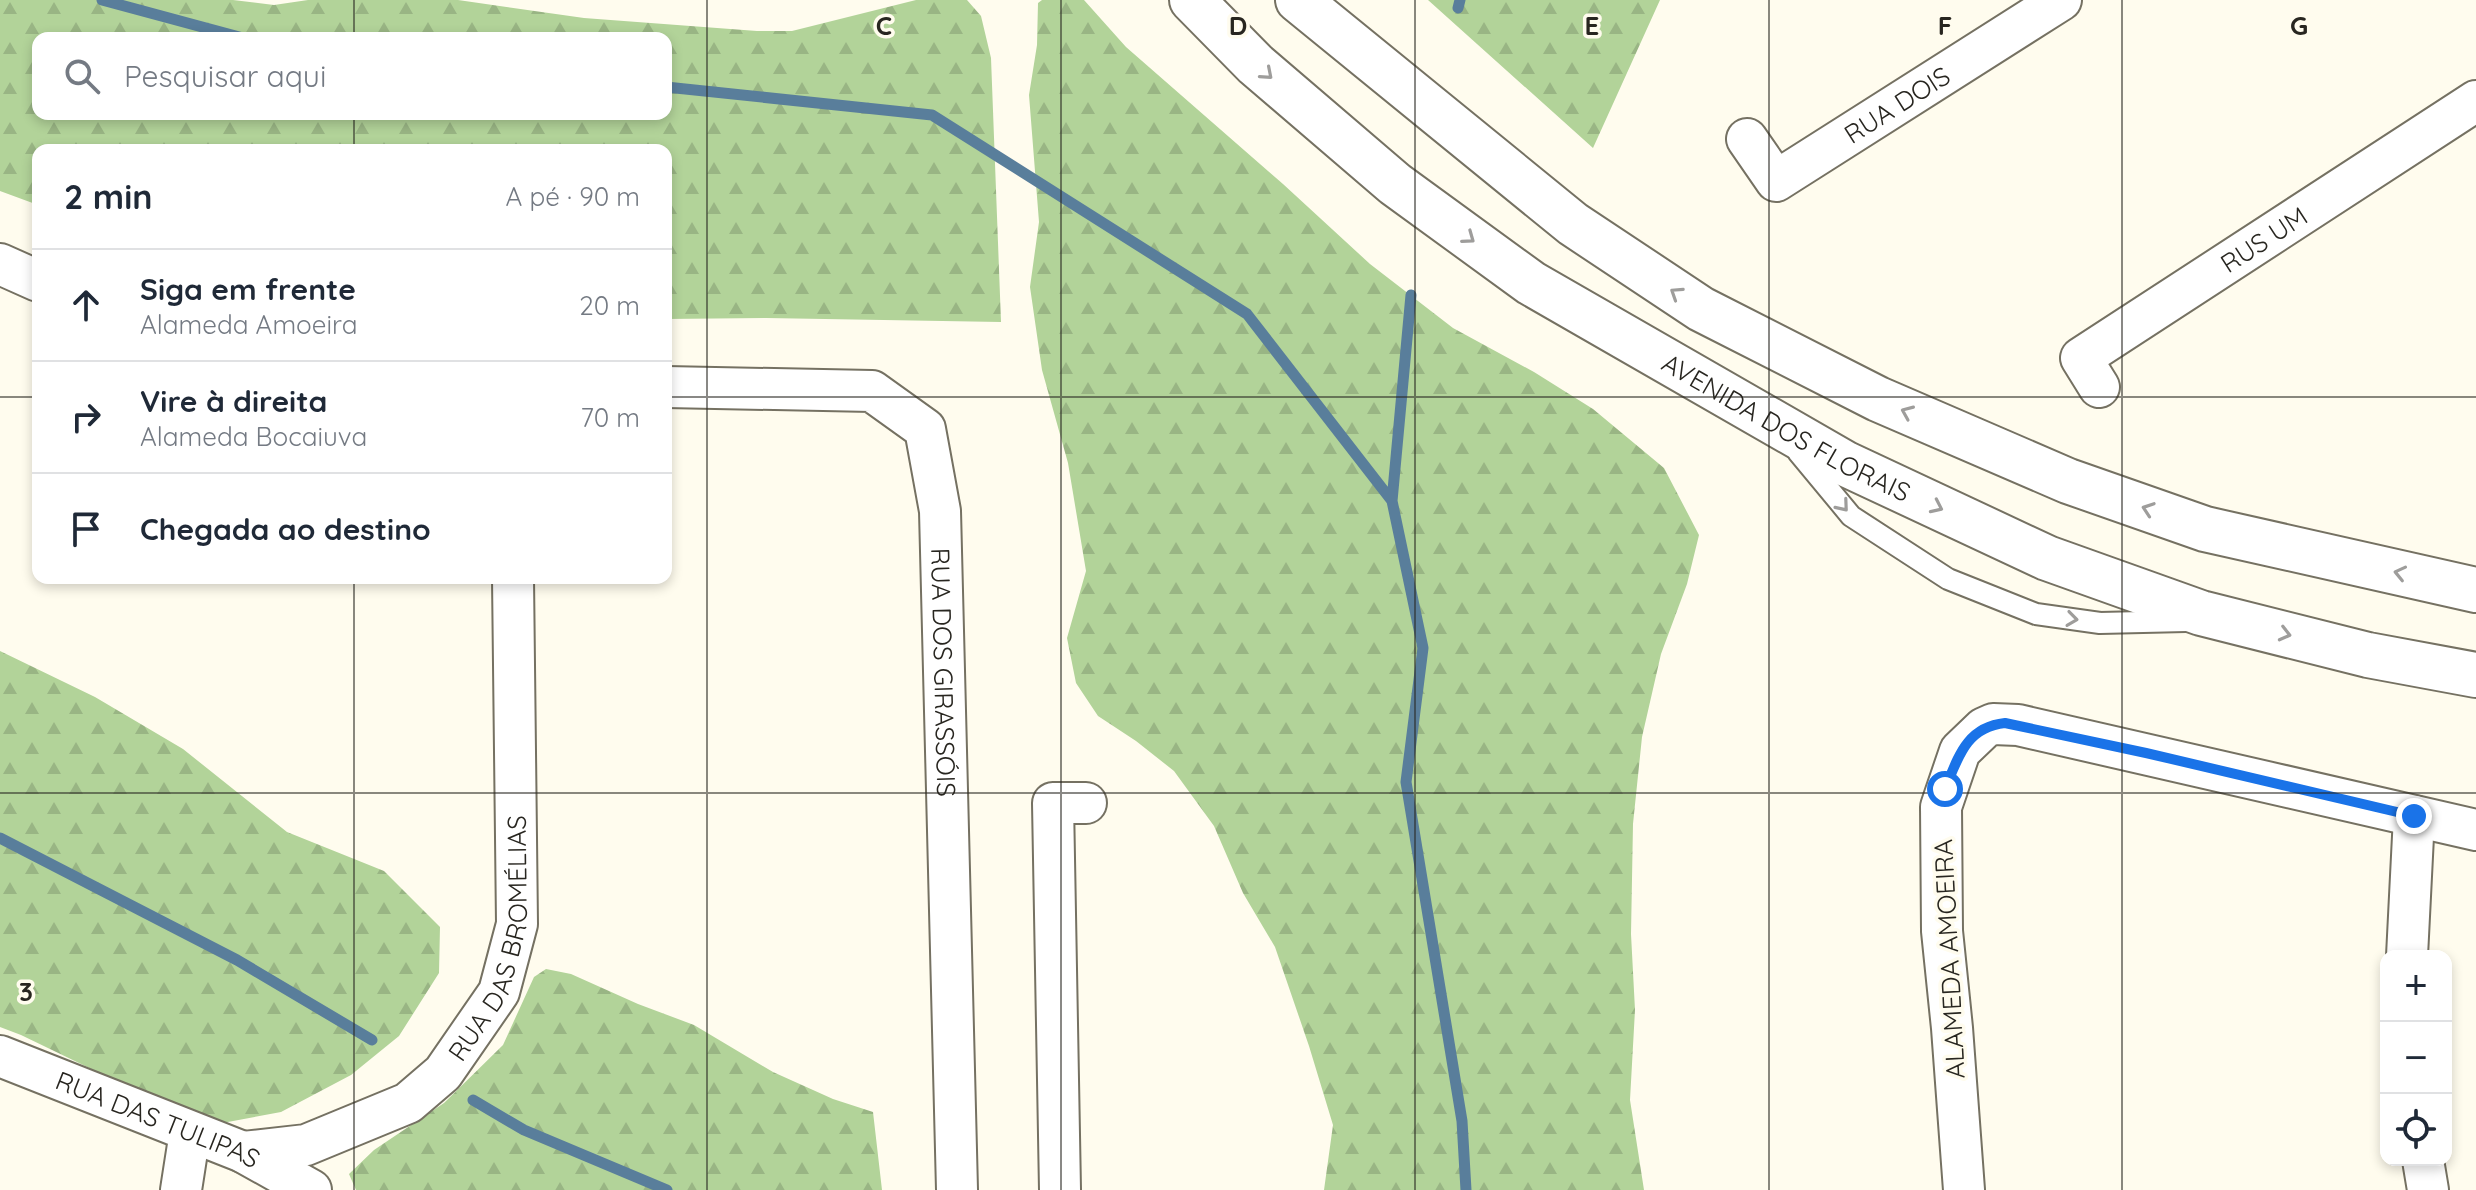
<!DOCTYPE html>
<html lang="pt">
<meta charset="utf-8">
<style>
body{margin:0;font-family:Quicksand,sans-serif;background:#f2f2f3;color:#1f2937}
.controls{position:absolute;right:24px;bottom:24px;display:grid;overflow:hidden;border-radius:16px;box-shadow:0 4px 12px #0003}
.controls button{width:72px;height:72px;display:grid;place-items:center;padding:0;border:0;border-bottom:2px solid #e0e1e3;background:#fff;color:#1f2937;font:40px sans-serif}
.stop{position:absolute;width:24px;height:24px;margin:-18px;border:6px solid #1a73e8;border-radius:50%;background:#fff}
.stop.end{background:#1a73e8;border-color:#fff;box-shadow:0 2px 8px #0008}
.list{margin:0;padding:0;list-style:none}
h2{display:flex;justify-content:space-between;align-items:center;height:104px;margin:0;padding:0 32px;font-size:34px}
h2 small{font-size:26px;font-weight:400;color:#747a83}
.list li{display:grid;grid-template-columns:52px 1fr auto;gap:24px;align-items:center;box-sizing:border-box;height:112px;padding:0 32px;border-top:2px solid #e0e1e3}
.list b{display:block;font-size:30px;white-space:nowrap}
.list p{margin:0;font-size:26px;white-space:nowrap;color:#747a83}
.list em{font-size:26px;font-style:normal;color:#747a83}
.icon{flex:none;width:44px;height:44px;fill:none;stroke:currentColor;stroke-width:2;stroke-linecap:round;stroke-linejoin:round}
.map{position:relative;flex:none;width:2476px;height:1190px;overflow:hidden}
.search{position:absolute;background:#fff;box-shadow:0 4px 12px #0003;left:32px;top:32px;width:640px;height:88px;display:flex;align-items:center;gap:20px;box-sizing:border-box;padding:0 28px;border-radius:16px;color:#747a83;font-size:30px}
.panel{position:absolute;background:#fff;box-shadow:0 4px 12px #0003;left:32px;top:144px;width:640px;height:440px;border-radius:16px}
.map>svg:first-child{display:block}
</style>
<div class="map">
<svg width="2476" height="1190" viewBox="0 0 2476 1190">
<defs>
<pattern id="forest-firs" width="22" height="20" patternUnits="userSpaceOnUse" patternTransform="scale(2)"><rect width="22" height="20" fill="#b2d399"/><path d="M5 1l3.5 6h-7zM16 11l3.5 6h-7z" fill="#99b584"/></pattern>
</defs>
<rect width="100%" height="100%" fill="#fffcee"/>
<!-- forest -->
<path fill="url(#forest-firs)" fill-rule="evenodd" d="M0 0H233L274 5 308 0H458L584 18 757 31H792L916 0H967L981 16 991 58 1001 322 766 318 666 319V150H38V205L0 191ZM666 38V114H38V38Z
M1042 0H1084L1126 47 1283 184 1370 264 1453 328 1534 372 1593 409 1664 468 1699 535 1687 584 1661 654 1642 737 1633 824 1631 934 1635 1010 1630 1100 1644 1190H1324L1333 1125 1309 1046 1275 947 1243 893 1214 826 1174 771 1136 741 1098 716 1076 683 1067 638 1086 571 1068 463 1042 370 1030 287 1039 222 1029 95 1037 45 1038 3Z
M1428 0H1660L1593 148Z
M0 651 95 697 183 749 287 832 384 871 440 927 439 973 399 1036 351 1075 281 1112 217 1124 139 1092 21 1035 0 1027Z
M546 969 571 974 638 1004 694 1025 773 1072 833 1099 873 1112 882 1190H356L349 1174 374 1150 444 1103 503 1045 534 977Z"/>
<g fill="none" stroke-linecap="round" stroke-linejoin="round">
<!-- stream -->
<path stroke="#597e9b" stroke-width="11" d="M102 0 243 38
M1458 8 1460 0
M666 87 932 115 1247 314 1392 501
M1411 295 1392 501 1423 648 1406 782 1462 1121 1466 1190
M0 838 237 960 372 1040
M473 1100 524 1130 667 1190"/>
<!-- lane casing -->
<g stroke="#757162" stroke-width="24">
<path id="lane" d="M1798 452 1851 516 1948 579 2036 614 2100 623 2186 621"/>
</g>
<!-- street casing -->
<g stroke="#757162" stroke-width="44">
<g id="street">
<path id="s1" d="M1747 139 1776 181 2061 0"/>
<path d="M0 264 38 281"/>
<path id="s2" d="M666 387 872 391 925 429 940 511 957 1190"/>
<path id="s3" d="M2099 387 2081 358 2476 101"/>
<path d="M2407 956 2414 816"/>
<path id="s4" d="M0 1056 243 1152 311 1190"/>
<path id="s5" d="M243 1152 306 1145 408 1103 443 1073 499 992 517 924 513 578"/>
<path d="M2423 1160 2428 1190"/>
<path d="M181 1190 190 1132"/>
<path d="M1060 1190 1053 803H1086"/>
<path d="M1964 1190 1952 1028 1942 931 1941 807 1960 751 1984 728 1993 724 2018 725 2476 830"/>
</g>
</g>
<!-- secondary casing -->
<g stroke="#757162" stroke-width="48">
<g id="secondary">
<path id="s6" d="M1192 0 1255 64 1395 184 1531 283 1846 464 2047 558 2201 613 2368 655 2476 675"/>
<path d="M1298 0 1573 224 1701 309 1878 399 2068 481 2205 529 2476 590"/>
</g>
</g>
<!-- lane -->
<use href="#lane" stroke="#fff" stroke-width="20"/>
<!-- street -->
<use href="#street" stroke="#fff" stroke-width="40"/>
<!-- secondary -->
<use href="#secondary" stroke="#fff" stroke-width="44"/>
</g>
<!-- one-way arrows -->
<defs><path id="oneway-chevron" d="M-2-3.5L2.5 0L-2 3.5" fill="none" stroke-width="1.6" stroke-linecap="round" stroke-linejoin="round" transform="scale(2)"/></defs>
<g stroke="#9e9d9b">
<use href="#oneway-chevron" transform="translate(1267 74) rotate(41)"/>
<use href="#oneway-chevron" transform="translate(1469 238) rotate(36)"/>
<use href="#oneway-chevron" transform="translate(1676 293) rotate(-147)"/>
<use href="#oneway-chevron" transform="translate(1907 412) rotate(-157)"/>
<use href="#oneway-chevron" transform="translate(1843 506) rotate(50)"/>
<use href="#oneway-chevron" transform="translate(1937 507) rotate(25)"/>
<use href="#oneway-chevron" transform="translate(2148 509) rotate(-161)"/>
<use href="#oneway-chevron" transform="translate(2400 573) rotate(-167)"/>
<use href="#oneway-chevron" transform="translate(2072 619) rotate(8)"/>
<use href="#oneway-chevron" transform="translate(2285 634) rotate(14)"/>
</g>
<g fill="none" stroke-linecap="round" stroke-linejoin="round">
<!-- route -->
<path stroke="#1a73e8" stroke-width="10" d="M1945 789C1958 758 1966 727 2005 723L2146 753 2414 816"/>
</g>
<!-- grid -->
<path fill="none" stroke="#282620" stroke-width="2" stroke-opacity="0.55" d="M354 0V38M707 0V1190M1061 0V1190M1415 0V1190M1769 0V1190M2122 0V1190M354 114V150M0 397H38M666 397H2476M354 578V1190M0 793H2476"/>
<g text-anchor="middle" dominant-baseline="central" stroke-width="7" stroke-linejoin="round" paint-order="stroke">
<!-- street labels -->
<g font-size="26" fill="#282620" stroke="#fffcee">
<text stroke="none"><textPath href="#s1" startOffset="194">RUA DOIS</textPath></text>
<text stroke="none"><textPath href="#s3" startOffset="252">RUS UM</textPath></text>
<text stroke="none"><textPath href="#s6" startOffset="736">AVENIDA DOS FLORAIS</textPath></text>
<text stroke="none"><textPath href="#s2" startOffset="516">RUA DOS GIRASSÓIS</textPath></text>
<text stroke="none"><textPath href="#s5" startOffset="368">RUA DAS BROMÉLIAS</textPath></text>
<text transform="translate(1949 959) rotate(-93)">ALAMEDA AMOEIRA</text>
<text stroke="none"><textPath href="#s4" startOffset="170">RUA DAS TULIPAS</textPath></text>
</g>
</g>
<g font-size="26" text-anchor="middle" font-weight="bold" fill="#282620" stroke="#fffcee" stroke-width="7" stroke-linejoin="round" paint-order="stroke">
<text x="884" y="35">C</text>
<text x="1238" y="35">D</text>
<text x="1592" y="35">E</text>
<text x="1945" y="35">F</text>
<text x="2299" y="35">G</text>
<text x="26" y="1001">3</text>
</g>
</svg>
<div class="controls">
<button>+</button>
<button>−</button>
<button><svg class="icon" aria-label="locate" viewBox="0 0 24 24"><circle cx="12" cy="12" r="6"/><path d="M12 2v4M12 18v4M2 12h4M18 12h4"/></svg></button>
</div>
<div class="stop" style="left:1945px;top:789px"></div>
<div class="stop end" style="left:2414px;top:816px"></div>
<div class="search"><svg class="icon" aria-label="search" viewBox="0 0 24 24"><circle cx="10" cy="10" r="6"/><path d="M15 15l6 6"/></svg>Pesquisar aqui</div>
<section class="panel">
<h2>2 min<small>A pé · 90 m</small></h2>
<ul class="list">
<li><svg class="icon" aria-label="ahead" viewBox="0 0 24 24"><path d="M12 20V5M6 11l6-6 6 6"/></svg><div><b>Siga em frente</b><p>Alameda Amoeira</p></div><em>20 m</em></li>
<li><svg class="icon" aria-label="right" viewBox="0 0 24 24"><path d="M7 20v-9h11M14 6l5 5-5 5"/></svg><div><b>Vire à direita</b><p>Alameda Bocaiuva</p></div><em>70 m</em></li>
<li><svg class="icon" aria-label="arrive" viewBox="0 0 24 24"><path d="M6 21V4h12l-3 4 3 4H6"/></svg><div><b>Chegada ao destino</b></div></li>
</ul>
</section>
</div>
